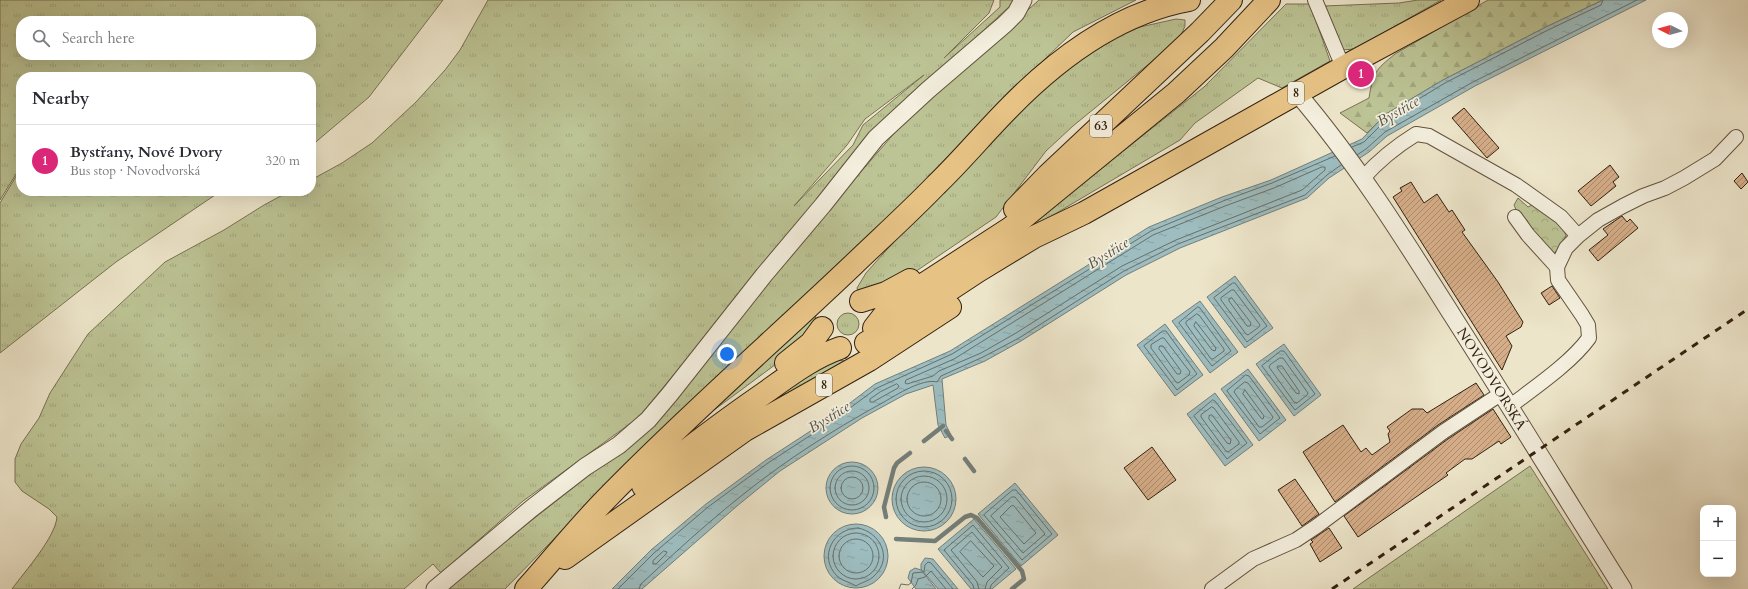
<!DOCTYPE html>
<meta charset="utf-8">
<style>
body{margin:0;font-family:Cardo,serif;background:#f7f7f7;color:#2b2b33}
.controls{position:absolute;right:12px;bottom:12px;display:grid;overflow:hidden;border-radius:8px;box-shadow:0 4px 16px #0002}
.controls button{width:36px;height:36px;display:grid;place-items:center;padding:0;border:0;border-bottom:1px solid #e1e1e2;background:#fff;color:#2b2b33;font:20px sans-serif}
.compass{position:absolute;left:1652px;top:12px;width:36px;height:36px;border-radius:50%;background:#fff;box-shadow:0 4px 16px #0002;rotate:275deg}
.you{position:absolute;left:727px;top:354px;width:14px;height:14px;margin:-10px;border:3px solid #fff;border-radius:50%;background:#1a73e8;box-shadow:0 0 0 6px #1a73e833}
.badge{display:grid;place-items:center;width:26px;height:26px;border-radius:50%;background:#db2777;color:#fff;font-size:13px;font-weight:700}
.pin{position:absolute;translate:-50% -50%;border:2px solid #fff;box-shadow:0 1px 4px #0006}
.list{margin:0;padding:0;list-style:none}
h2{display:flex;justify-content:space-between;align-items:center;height:52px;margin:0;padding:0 16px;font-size:17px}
h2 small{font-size:13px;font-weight:400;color:#7c7c81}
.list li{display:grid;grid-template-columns:26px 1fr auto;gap:12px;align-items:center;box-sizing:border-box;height:72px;padding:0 16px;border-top:1px solid #e1e1e2}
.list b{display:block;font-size:15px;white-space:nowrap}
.list p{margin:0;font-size:13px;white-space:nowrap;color:#7c7c81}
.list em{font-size:13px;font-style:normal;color:#7c7c81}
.icon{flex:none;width:22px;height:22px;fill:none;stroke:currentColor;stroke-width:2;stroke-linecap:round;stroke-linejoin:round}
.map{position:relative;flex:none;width:1748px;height:589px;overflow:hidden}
.search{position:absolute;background:#fff;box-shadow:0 4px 16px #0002;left:16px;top:16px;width:300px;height:44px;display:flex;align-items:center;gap:10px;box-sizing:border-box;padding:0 14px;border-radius:16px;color:#7c7c81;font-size:15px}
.panel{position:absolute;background:#fff;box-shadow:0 4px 16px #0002;left:16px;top:72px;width:300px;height:124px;border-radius:16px}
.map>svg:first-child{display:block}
</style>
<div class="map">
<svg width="1748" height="589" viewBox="0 0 1748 589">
<defs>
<pattern id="grass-tufts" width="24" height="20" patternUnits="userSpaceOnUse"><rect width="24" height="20" fill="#bcc394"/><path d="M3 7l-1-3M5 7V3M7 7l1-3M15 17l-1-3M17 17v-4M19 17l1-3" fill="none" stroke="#a2a77f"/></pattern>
<pattern id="forest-firs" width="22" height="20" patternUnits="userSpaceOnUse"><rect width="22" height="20" fill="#bcc394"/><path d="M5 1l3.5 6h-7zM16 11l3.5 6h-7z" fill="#a2a77f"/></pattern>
<pattern id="park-crowns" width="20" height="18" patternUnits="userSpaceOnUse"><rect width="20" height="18" fill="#bcc394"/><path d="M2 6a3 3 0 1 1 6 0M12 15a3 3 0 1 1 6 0" fill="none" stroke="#a2a77f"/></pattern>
<pattern id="water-ripples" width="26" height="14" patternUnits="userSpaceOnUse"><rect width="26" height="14" fill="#9dbdc0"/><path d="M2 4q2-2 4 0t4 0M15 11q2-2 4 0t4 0" fill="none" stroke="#88a2a4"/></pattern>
<pattern id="building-hatch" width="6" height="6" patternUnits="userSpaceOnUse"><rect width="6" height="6" fill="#d5ad88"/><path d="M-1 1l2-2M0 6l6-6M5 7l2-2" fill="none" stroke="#ad8c6e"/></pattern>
</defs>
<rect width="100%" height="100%" fill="#ede5ca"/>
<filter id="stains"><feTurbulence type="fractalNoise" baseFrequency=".005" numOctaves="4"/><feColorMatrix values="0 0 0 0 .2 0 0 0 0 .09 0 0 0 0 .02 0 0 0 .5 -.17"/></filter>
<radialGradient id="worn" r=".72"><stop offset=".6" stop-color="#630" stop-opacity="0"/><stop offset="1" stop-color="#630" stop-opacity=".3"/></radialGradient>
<!-- grass -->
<path fill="url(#grass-tufts)" stroke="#787252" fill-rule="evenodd" d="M0 0H443L369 97 311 146V77H21V166L0 200ZM21 21H311V55H21Z
M488 0H994L989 13 944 58 1000 7V0H1013L1012 4 874 132 638 418 523 501 441 573 433 564 404 589H12C25 571 55 538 57 517L49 509 22 491 15 482V459L21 444 39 418 50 393 88 334 165 262 224 230 264 205 290 191H311V180L342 163 372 143 416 102 445 70 460 50ZM924 75 863 125 853 145 794 206 847 145 865 119Z
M1039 0H1136L1073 32 1021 82 875 237 586 506 505 589H444L638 437 787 257 911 114Z
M1418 0H1441L1355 49 1341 50 1324 6 1399 3Z
M1286 4H1310L1330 61 1282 88 1258 78 1195 123 1180 140 977 260 1074 190 1204 87Z
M1176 19 1185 20V26L1182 33 1161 54 1073 126 1046 151 996 217 909 276 858 291 857 288 866 273 891 245 1014 113 1078 61 1107 41 1140 27Z
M21 168V191H221L116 262 0 353V203Z
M818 305 815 320 799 347 702 419Z
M837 324a11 11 0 1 1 22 0a11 11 0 1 1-22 0Z
M830 359 845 361 725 432Z
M1530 466 1608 589H1353Z"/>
<!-- forest -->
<path fill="url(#forest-firs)" stroke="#787252" d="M1488 0H1603L1546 27 1443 80 1386 114 1367 133 1340 113 1369 98C1373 73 1375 70 1395 54Z"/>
<!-- park -->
<path fill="url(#park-crowns)" stroke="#787252" d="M1518 198 1528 207 1536 203 1558 220 1566 235 1562 245 1551 256 1519 217 1514 205Z"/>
<!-- water -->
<path fill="url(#water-ripples)" stroke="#737f7a" d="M1603 0H1646L1475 86 1387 136 1369 152 1329 178 1307 198 1180 248 1126 275 1021 341 985 361 942 379 946 425 951 435 945 438 938 425 933 385 906 394 862 418 780 471 737 506 642 589H612L651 550 706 504 766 460 829 419 875 384 950 351 1149 227 1222 197 1271 180 1362 139 1386 114 1443 80 1546 27Z
M1235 276 1273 328 1245 348 1207 297Z
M1200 301 1238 352 1210 373 1172 321Z
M1165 324 1203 375 1175 396 1137 345Z
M1284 344 1321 395 1294 416 1256 364Z
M1248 369 1286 420 1259 441 1221 389Z
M1215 393 1253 445 1225 466 1187 414Z
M826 488a26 26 0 1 1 52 0a26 26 0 1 1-52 0Z
M892 499a32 32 0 1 1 64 0a32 32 0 1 1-64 0Z
M1015 483 1058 535 1021 566 978 514Z
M974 519 1016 569 992 589H971L938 549Z
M824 556a32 32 0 1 1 64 0a32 32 0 1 1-64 0Z
M925 558 933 559 958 589H938L921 569V564Z
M915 568 921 570 936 589H916L908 578 910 571Z"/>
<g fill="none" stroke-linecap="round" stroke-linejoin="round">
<!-- shore -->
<path stroke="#686f68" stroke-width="1" d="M1352 147 1364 142 1389 117 1445 83 1548 30 1601 5 1603 0
M1357 155 1366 149 1385 132 1473 82 1637 0
M1322 167H1325V170L1302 190 1176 240 1122 266 1016 333 981 353 939 371 933 376 907 384 905 383 906 380 954 359 1153 235 1225 206 1274 188Z
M1233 283H1235L1267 326 1247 342 1214 298Z
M1232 290H1234L1260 325 1259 327 1248 335 1246 334 1221 300V298Z
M1232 298 1251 323 1250 326H1247L1229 301V299Z
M1198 307 1200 308 1231 351 1212 366 1179 323Z
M1197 314 1199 315 1224 349V351L1213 359H1211L1186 324V322Z
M1196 322 1216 348 1215 351 1212 350 1194 326Z
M1163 331H1166L1197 374 1177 390 1144 346Z
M1162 338H1164L1190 372 1189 375 1178 383 1176 382 1151 348V345Z
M1160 346H1163L1181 371 1180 374H1177L1159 349Z
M1281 351H1284L1315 394 1295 410 1262 366Z
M1280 358H1283L1308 393 1307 395 1297 403 1294 402 1269 367 1270 365Z
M1278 366H1282L1299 391V394L1296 393 1278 369Z
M1246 375 1249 376 1280 418 1260 434 1227 391Z
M1245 382 1248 383 1273 417 1272 419 1262 427H1259L1234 392 1235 390Z
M897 384 899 386 898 388 873 402H870V399L880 392Z
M1245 390 1264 416 1263 419 1261 418 1243 394Z
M1213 400 1215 401 1247 443 1227 459 1194 416Z
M1212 407 1214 408 1239 442V444L1228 452 1226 451 1201 417V415Z
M1212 415 1231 440 1230 444 1227 443 1209 419V416Z
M830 488a22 22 0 1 1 44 0a22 22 0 1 1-44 0Z
M835 488a17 17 0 1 1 34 0a17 17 0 1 1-34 0Z
M896 499a28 28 0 1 1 56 0a28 28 0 1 1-56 0Z
M901 499a23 23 0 1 1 46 0a23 23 0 1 1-46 0Z
M841 488a11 11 0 1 1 22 0a11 11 0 1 1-22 0Z
M907 499a17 17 0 1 1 34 0a17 17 0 1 1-34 0Z
M1013 490H1016L1052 534 1022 560 984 515Z
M1012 497H1015L1045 534 1023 553 991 516Z
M1014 506 1036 533 1024 544 1000 517 1011 506Z
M858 528C880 532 893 558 875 575 870 581 862 582 856 586 850 582 842 581 837 576 818 557 833 528 858 528Z
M833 556a23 23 0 1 1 46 0a23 23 0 1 1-46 0Z
M839 556a17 17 0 1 1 34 0a17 17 0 1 1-34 0Z
M971 541 994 566 983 577 960 552Z
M664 551 667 552 666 554 656 564H653V561Z
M618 589 654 553 708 507 768 463 831 422 877 388 952 354 1151 231 1223 201 1272 183 1335 156
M639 589 641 584C684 544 729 503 778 468 810 445 849 421 884 402 896 395 923 378 937 382L941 376 983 357 1019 338 1124 271 1178 244 1305 195 1327 175 1341 165
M899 589 901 584 908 585 911 583 913 573 924 572 925 565 928 562 931 563 953 589
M912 589 916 585 918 579 925 577 931 571 946 589
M974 589 973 585 944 550 973 525 1009 568 991 585 990 589
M979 589 977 582 951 550 972 532 1002 567 987 582 985 589"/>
<!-- stream -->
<path stroke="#737f7a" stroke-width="4.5" d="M946 431 952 439
M924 441 943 426
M965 459 974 471
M886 517 884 507 894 468 897 463 910 453
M896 539 935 541 965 517 971 515 977 518 1022 571 1024 579 1012 589"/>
</g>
<!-- building -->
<path fill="url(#building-hatch)" stroke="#332110" d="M1464 108 1499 148 1487 158 1452 118Z
M1610 165 1619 177 1613 182 1616 186 1591 206 1578 191Z
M1742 173 1748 182 1741 189 1734 181Z
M1411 182 1424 203 1437 194 1449 212 1452 210 1465 230 1462 232 1498 282 1523 322 1521 327 1506 336 1512 346 1502 370 1393 197 1402 191 1400 188Z
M1622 216 1627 222 1630 219 1638 228 1598 261 1589 250 1608 235 1603 229Z
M1552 286 1560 298 1549 305 1541 293Z
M1476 383 1484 395 1438 425 1335 502 1303 452 1343 425 1361 452 1366 448 1372 455 1390 442 1388 434 1390 431 1387 427 1412 409H1423L1427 413Z
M1493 409 1511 437 1501 444 1499 441 1472 459H1465L1446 473 1448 475 1358 537 1344 516 1448 439Z
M1152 447 1176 480 1148 500 1124 468Z
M1295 479 1319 514 1302 526 1278 490Z
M1329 528 1342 548 1320 562 1310 544 1313 542 1311 540Z"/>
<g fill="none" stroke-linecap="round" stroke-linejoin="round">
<!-- minor casing -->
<g stroke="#62523e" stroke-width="16">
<path id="minor" d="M1315 0 1343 67
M1363 178C1379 160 1395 147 1416 134L1429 136 1516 185 1561 217 1578 236 1598 220 1623 206 1643 196 1665 188 1684 178 1715 159 1736 137
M1557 267 1566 248 1578 236
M1509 407C1534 388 1571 363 1589 338L1588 325 1582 315 1558 280 1557 267 1528 235 1515 217
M1212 589 1253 559 1296 540 1317 526 1443 432 1502 393"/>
</g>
<!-- tertiary casing -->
<g stroke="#62523e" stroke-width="19">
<g id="tertiary">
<path id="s1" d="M1297 93C1356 162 1404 239 1452 315 1510 406 1566 498 1623 589"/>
<path d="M435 589 532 508 585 467 619 445 648 420 670 394 764 275 823 205 876 138 928 90 1005 24 1016 13 1023 0"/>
</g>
</g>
<!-- primary casing -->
<g stroke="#332110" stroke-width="24">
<path id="primary" d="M861 301 886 293 910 280
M874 328 888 310 901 299 1012 227
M866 343 893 327 978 271 1034 237 1084 213 1351 63 1468 0
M786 363 811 343 822 328
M643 486C682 452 724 421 766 392 790 375 812 358 840 348
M565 558 745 430 869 360 950 307
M526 589C554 558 580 525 610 495 687 416 771 343 852 266 880 239 909 213 936 185 962 160 985 132 1010 107 1059 57 1118 13 1189 0"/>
</g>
<!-- trunk casing -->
<g stroke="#332110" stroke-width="24">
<path id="trunk" d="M1015 209 1048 175 1200 32 1231 0
M1012 227 1176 93 1224 48 1269 0"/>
</g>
<!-- minor -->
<use href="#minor" stroke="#f3eedd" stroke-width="14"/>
<!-- tertiary -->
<use href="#tertiary" stroke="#f3eedd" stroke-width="17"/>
<!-- primary -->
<use href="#primary" stroke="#e6c285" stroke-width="22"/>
<!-- trunk -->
<use href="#trunk" stroke="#e6c285" stroke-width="22"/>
<!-- rail -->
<path stroke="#332110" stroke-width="3" stroke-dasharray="7 7" stroke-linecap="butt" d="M1332 589 1748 309"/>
</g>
<g text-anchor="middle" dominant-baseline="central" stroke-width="3.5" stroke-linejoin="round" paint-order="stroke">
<!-- shield labels -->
<g fill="#f3eedd" stroke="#6d5e4e" stroke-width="1">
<rect x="1288" y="82" width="16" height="22" rx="3"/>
<rect x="1090" y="115" width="22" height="22" rx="3"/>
<rect x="816" y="374" width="16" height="22" rx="3"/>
</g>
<g font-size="13" font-weight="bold" fill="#332110">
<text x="1296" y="93">8</text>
<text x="1101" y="126">63</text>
<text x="824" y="385">8</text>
</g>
<!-- street labels -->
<g font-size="14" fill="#332110" stroke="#f3eedd">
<text stroke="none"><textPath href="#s1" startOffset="346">NOVODVORSKÁ</textPath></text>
</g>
<!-- water labels -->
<g font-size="15" font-style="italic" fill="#535045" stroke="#f3eedd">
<text transform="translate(1398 111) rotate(-30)">Bystřice</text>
<text transform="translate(1108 253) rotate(-32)">Bystřice</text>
<text transform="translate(829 417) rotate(-32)">Bystřice</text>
</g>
</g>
<rect width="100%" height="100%" filter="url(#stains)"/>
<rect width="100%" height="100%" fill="url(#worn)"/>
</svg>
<div class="controls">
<button>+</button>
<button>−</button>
</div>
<svg class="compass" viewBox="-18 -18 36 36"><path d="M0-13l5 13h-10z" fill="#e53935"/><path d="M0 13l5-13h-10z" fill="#7c7c81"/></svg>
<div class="you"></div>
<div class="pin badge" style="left:1361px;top:74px">1</div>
<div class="search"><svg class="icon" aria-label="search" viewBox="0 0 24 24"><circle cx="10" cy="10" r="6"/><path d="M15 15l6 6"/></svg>Search here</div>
<section class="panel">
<h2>Nearby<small></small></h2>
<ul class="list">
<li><span class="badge">1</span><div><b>Bystřany, Nové Dvory</b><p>Bus stop · Novodvorská</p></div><em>320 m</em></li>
</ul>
</section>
</div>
